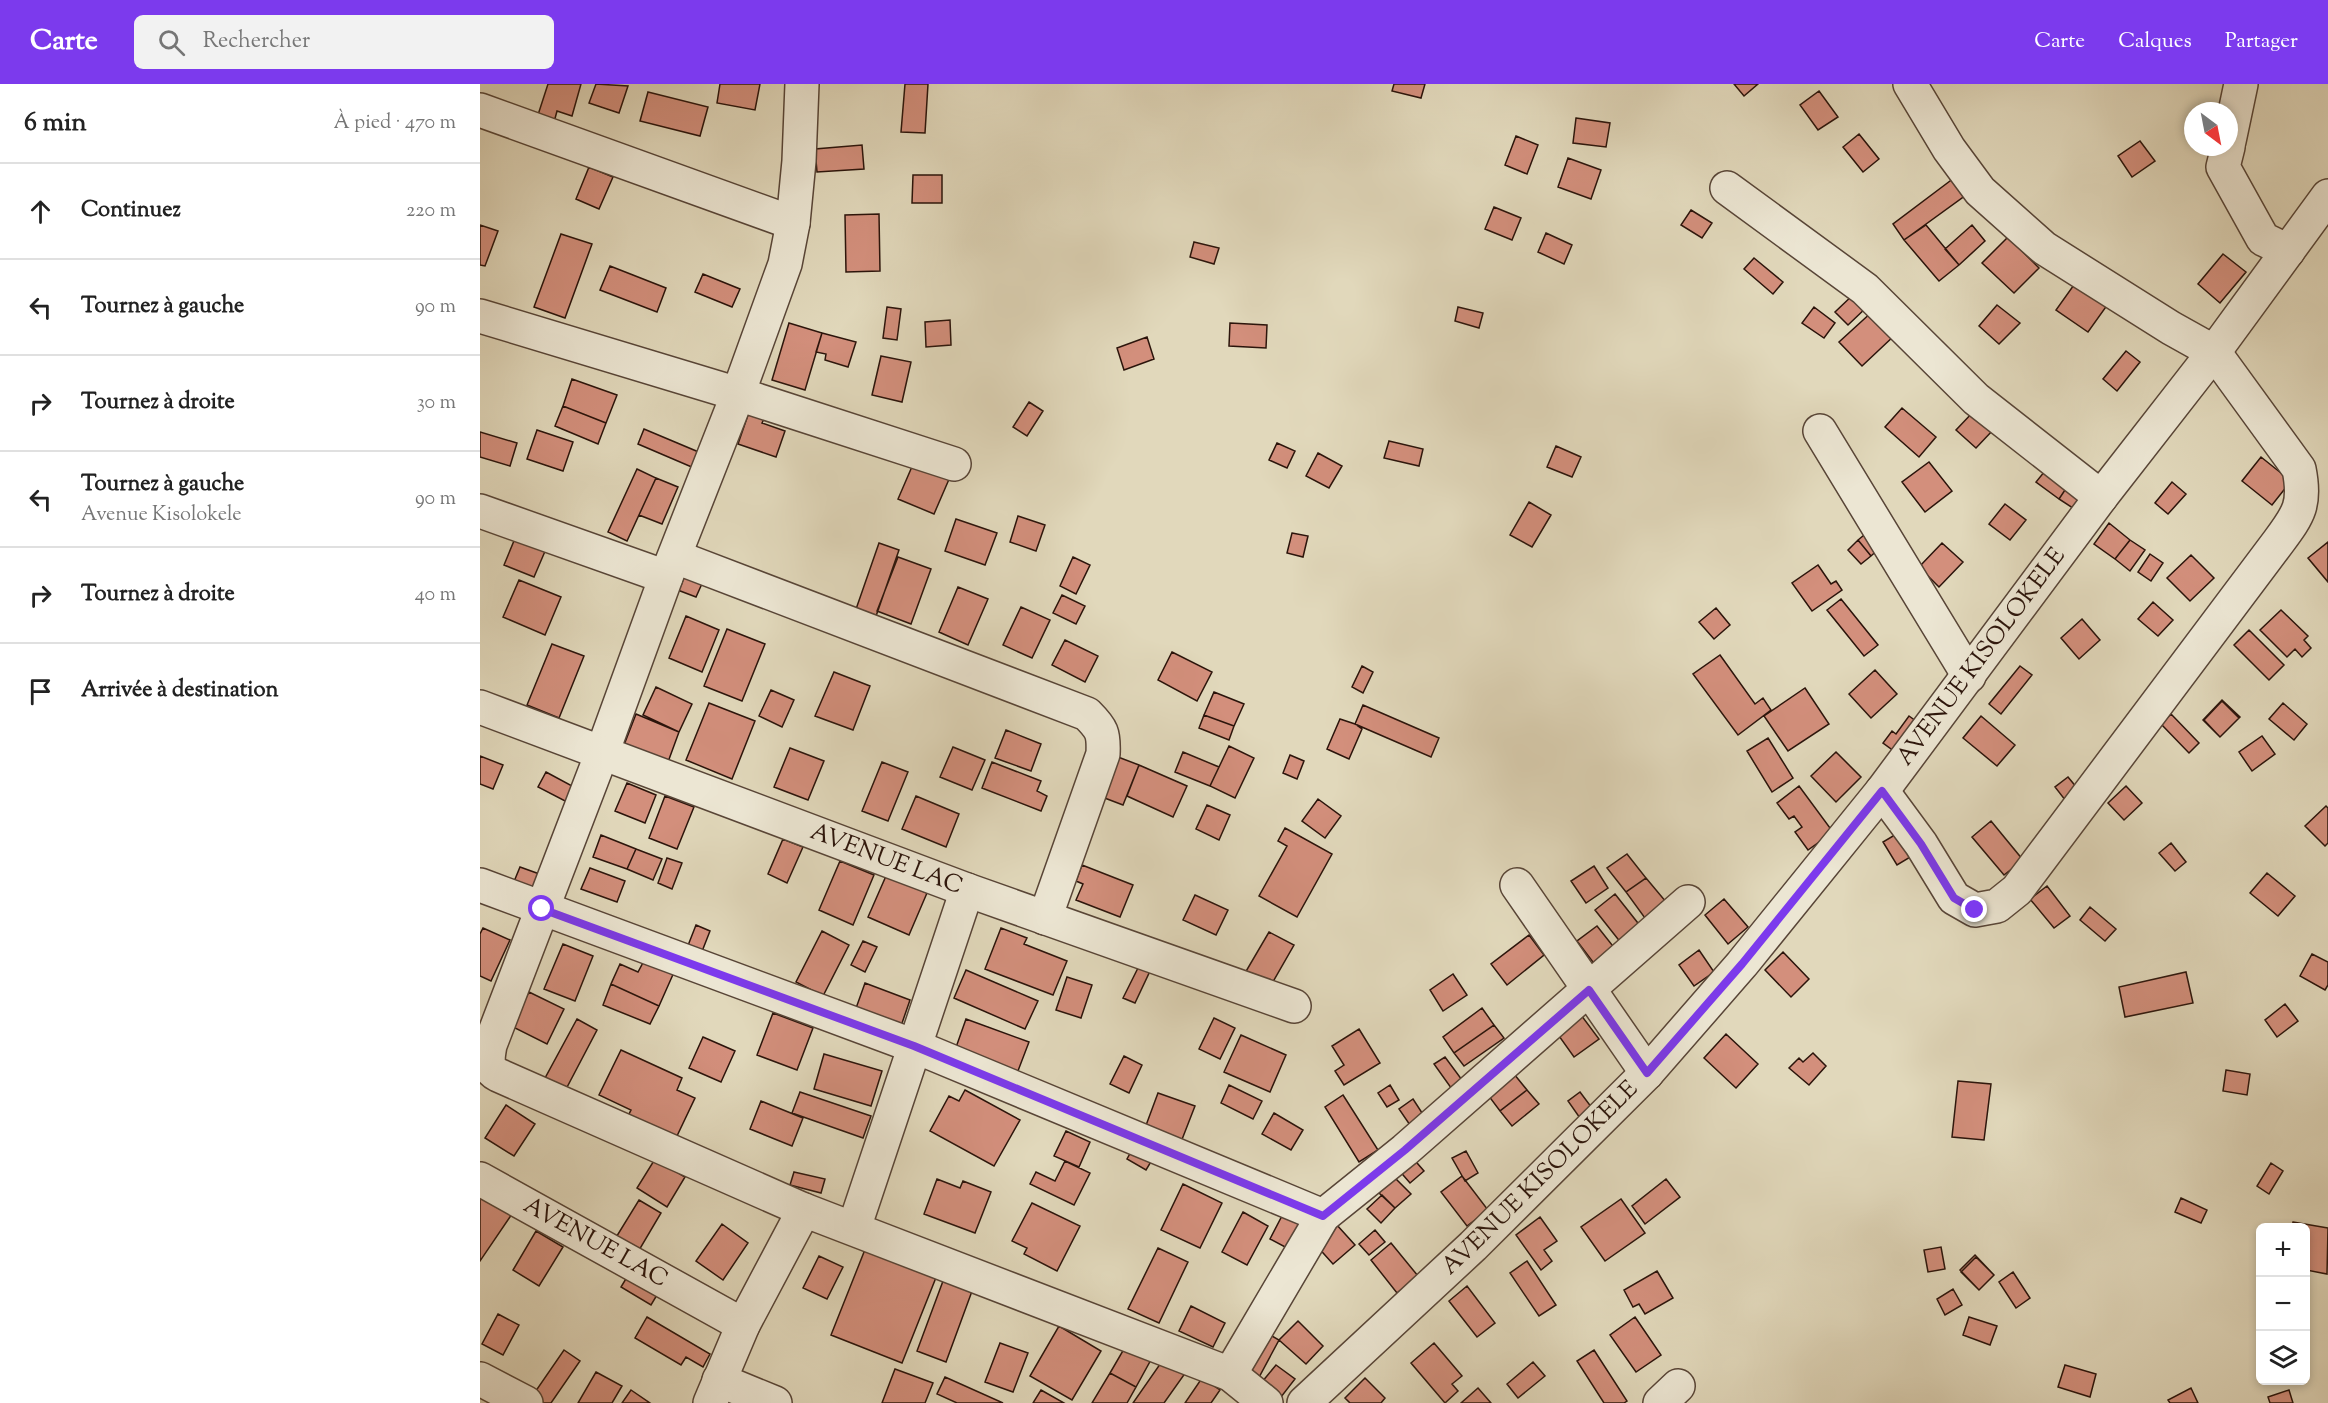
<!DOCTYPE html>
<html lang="fr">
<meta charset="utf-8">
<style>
body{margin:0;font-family:"Sorts Mill Goudy",serif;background:#f2f2f2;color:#222}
.controls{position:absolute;right:18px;bottom:18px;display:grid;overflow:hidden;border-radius:9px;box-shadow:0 3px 9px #0003}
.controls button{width:54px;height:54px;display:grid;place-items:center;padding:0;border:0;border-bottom:2px solid #e0e0e0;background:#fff;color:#222;font:30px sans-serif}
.compass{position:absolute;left:1704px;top:18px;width:54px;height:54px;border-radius:50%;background:#fff;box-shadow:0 3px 9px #0003;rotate:148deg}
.stop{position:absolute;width:18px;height:18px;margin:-14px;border:4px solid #7c3aed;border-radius:50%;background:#fff}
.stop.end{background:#7c3aed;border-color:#fff;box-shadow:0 2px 6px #0008}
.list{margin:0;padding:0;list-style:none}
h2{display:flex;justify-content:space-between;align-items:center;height:78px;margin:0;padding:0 24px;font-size:26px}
h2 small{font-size:20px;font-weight:400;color:#767676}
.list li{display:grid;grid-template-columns:39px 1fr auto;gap:18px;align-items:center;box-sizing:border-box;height:96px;padding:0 24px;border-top:2px solid #e0e0e0}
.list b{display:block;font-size:22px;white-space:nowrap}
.list p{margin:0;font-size:20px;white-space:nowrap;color:#767676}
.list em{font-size:20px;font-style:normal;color:#767676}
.icon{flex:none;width:33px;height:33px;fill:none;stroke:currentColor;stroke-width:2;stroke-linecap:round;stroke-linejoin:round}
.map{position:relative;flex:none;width:1848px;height:1319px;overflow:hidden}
header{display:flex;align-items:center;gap:36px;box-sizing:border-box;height:84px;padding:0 30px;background:#7c3aed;color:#fff}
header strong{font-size:28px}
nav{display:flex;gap:33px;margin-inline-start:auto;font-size:21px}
.search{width:420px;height:54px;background:#f2f2f2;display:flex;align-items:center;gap:15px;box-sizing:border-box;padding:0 21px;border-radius:9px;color:#767676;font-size:22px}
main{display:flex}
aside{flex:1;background:#fff}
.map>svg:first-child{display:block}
</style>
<header>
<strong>Carte</strong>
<div class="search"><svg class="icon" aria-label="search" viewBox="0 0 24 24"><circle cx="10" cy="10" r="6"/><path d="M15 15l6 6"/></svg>Rechercher</div>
<nav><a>Carte</a><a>Calques</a><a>Partager</a></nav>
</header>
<main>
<aside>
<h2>6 min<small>À pied · 470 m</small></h2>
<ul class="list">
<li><svg class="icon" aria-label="ahead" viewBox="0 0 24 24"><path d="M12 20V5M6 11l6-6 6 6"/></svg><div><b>Continuez</b></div><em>220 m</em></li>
<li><svg class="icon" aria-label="left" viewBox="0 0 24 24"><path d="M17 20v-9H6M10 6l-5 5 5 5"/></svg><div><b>Tournez à gauche</b></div><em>90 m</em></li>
<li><svg class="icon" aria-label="right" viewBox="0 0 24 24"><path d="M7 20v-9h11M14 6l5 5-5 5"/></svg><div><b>Tournez à droite</b></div><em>30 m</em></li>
<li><svg class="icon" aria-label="left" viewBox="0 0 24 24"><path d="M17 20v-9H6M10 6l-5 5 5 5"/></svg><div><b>Tournez à gauche</b><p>Avenue Kisolokele</p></div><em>90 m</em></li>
<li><svg class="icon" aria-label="right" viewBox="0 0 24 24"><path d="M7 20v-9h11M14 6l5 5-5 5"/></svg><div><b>Tournez à droite</b></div><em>40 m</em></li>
<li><svg class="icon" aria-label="arrive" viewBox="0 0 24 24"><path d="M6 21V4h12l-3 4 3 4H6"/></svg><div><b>Arrivée à destination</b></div></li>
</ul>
</aside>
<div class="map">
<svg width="1848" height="1319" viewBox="0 0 1848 1319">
<rect width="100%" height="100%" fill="#e1d8bb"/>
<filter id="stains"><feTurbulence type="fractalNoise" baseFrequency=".00333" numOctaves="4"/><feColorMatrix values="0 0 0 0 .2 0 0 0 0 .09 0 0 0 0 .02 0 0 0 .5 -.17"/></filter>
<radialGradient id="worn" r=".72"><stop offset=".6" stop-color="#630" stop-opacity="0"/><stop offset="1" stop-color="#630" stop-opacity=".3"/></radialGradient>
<!-- building -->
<path fill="#d38f7c" stroke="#2b140b" stroke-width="1.5" d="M68 0H101L92 32 77 27 73 42 56 37Z
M116 0 148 2 139 29 109 19Z
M240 0H280L275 26 237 19Z
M425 0H448L445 49 421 48Z
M914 0H945L941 14 912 7Z
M1254 0H1278L1264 12Z
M1339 7 1358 33 1338 46 1320 21Z
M168 8 228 23 220 52 160 37Z
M1096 34 1130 39 1126 63 1093 59Z
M1379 50 1399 75 1383 88 1363 63Z
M1036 52 1058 61 1047 90 1025 81Z
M1660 57 1675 77 1652 93 1638 72Z
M382 61 384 85 337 88 335 65Z
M1088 74 1121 86 1111 115 1078 103Z
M109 83 133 93 119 125 96 115Z
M433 91H462V119H432Z
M1474 94 1486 111 1424 156 1413 140Z
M1014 123 1041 134 1032 156 1005 145Z
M1211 126 1232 139 1222 154 1201 141Z
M399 130 400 187 366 188 365 131Z
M0 141 18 147 5 182 0 181Z
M1446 141 1479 181 1459 197 1424 156Z
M1492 141 1505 157 1479 181 1465 165Z
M1066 149 1092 161 1084 180 1058 168Z
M81 150 112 160 85 234 54 223Z
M1528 153 1559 184 1534 209 1502 179Z
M714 158 739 164 734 180 710 173Z
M1743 170 1766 188 1740 219 1718 200Z
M1274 174 1303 198 1293 210 1264 185Z
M130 182 186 204 177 228 120 206Z
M223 190 260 205 252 223 215 208Z
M1596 198 1628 220 1608 248 1576 226Z
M1376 208 1389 221 1368 241 1355 228Z
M1517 221 1540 239 1519 260 1499 242Z
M407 223 421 225 417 256 403 254Z
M978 223 1003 229 999 244 975 237Z
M1334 223 1355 239 1344 254 1322 239Z
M1394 226 1416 250 1382 282 1359 258Z
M470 236 471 261 446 263 445 238Z
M309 239 342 249 325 306 292 296Z
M750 239 787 241 786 264 749 262Z
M342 249 376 258 368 283 345 276 346 270 336 268Z
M667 253 674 275 644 286 637 264Z
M1646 267 1660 278 1637 307 1623 295Z
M401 272 431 278 422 318 392 311Z
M92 295 137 311 126 339 83 322Z
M549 318 563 327 547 352 533 343Z
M83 322 126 339 118 360 75 342Z
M1422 324 1456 353 1439 373 1405 343Z
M270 325 286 331 282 339 305 347 296 373 258 360Z
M1494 327 1513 346 1496 364 1476 346Z
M164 345 221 369 214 384 158 360Z
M57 346 93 358 83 387 47 375Z
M0 348 37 359 30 382 0 373Z
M909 357 943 365 939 382 904 374Z
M797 359 815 367 807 384 789 376Z
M1076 362 1101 373 1092 393 1067 383Z
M838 369 862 382 849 404 826 392Z
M1781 373 1811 397 1792 421 1762 397Z
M434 378 470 393 454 430 418 415Z
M1449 378 1472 407 1445 428 1422 398Z
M1569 382 1589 400 1579 415 1556 398Z
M157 385 176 394 147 457 128 448Z
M176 394 198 403 182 440 159 431Z
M1692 398 1706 410 1688 430 1675 419Z
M1589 400 1609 413 1599 428 1579 415Z
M1049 418 1071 431 1052 463 1030 451Z
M1525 420 1546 436 1530 456 1509 440Z
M538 432 565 441 556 467 530 458Z
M476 435 517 449 505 481 465 467Z
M1629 439 1650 456 1635 475 1614 460Z
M1389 447 1402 462 1391 472 1378 456Z
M812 449 828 452 823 473 807 469Z
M36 452 66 465 54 493 24 481Z
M1378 456 1391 472 1381 480 1368 466Z
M1650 456 1665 466 1650 487 1635 475Z
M1848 458V498L1828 474Z
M399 459 419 466 395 535 375 528Z
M1462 459 1483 478 1459 503 1439 483Z
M1670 470 1683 479 1671 497 1658 488Z
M1711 471 1734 494 1710 517 1687 494Z
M418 473 451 485 431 540 397 527Z
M593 473 610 481 596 510 580 502Z
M1338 481 1351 500 1356 497 1362 506 1332 527 1312 499Z
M204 484 225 493 216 513 195 505Z
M39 496 81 513 65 551 23 533Z
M478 503 508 515 488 561 459 548Z
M582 511 605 522 596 540 573 529Z
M1361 515 1398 561 1384 572 1347 526Z
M1673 518 1693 536 1678 552 1658 535Z
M541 523 570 536 552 574 523 561Z
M1236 524 1250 541 1234 555 1219 538Z
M1801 526 1828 552 1824 556 1831 564 1822 573 1815 565 1807 573 1780 546Z
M206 532 239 546 222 588 189 574Z
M1602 535 1620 556 1599 575 1581 554Z
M247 545 285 560 262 617 224 602Z
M1769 546 1804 581 1789 596 1754 561Z
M585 556 618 572 605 598 572 581Z
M72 560 104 572 79 634 47 621Z
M692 568 732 588 717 617 678 596Z
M1240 571 1275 620 1283 614 1291 626 1258 651 1213 590Z
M882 582 893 588 883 609 872 603Z
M1540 582 1552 591 1521 630 1509 620Z
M1395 586 1417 610 1391 634 1369 610Z
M354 588 390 602 373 646 335 632Z
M176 603 212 620 199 648 163 631Z
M1325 604 1349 640 1308 667 1284 632Z
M291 606 314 616 302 643 279 632Z
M734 608 764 620 754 642 724 631Z
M1742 616 1760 633 1740 653 1723 636Z
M1742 617 1759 634 1740 653 1724 636Z
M229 619 275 637 252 695 206 676Z
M1803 619 1827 640 1814 656 1789 635Z
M883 621 959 654 951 673 875 640Z
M156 630 199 648 188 678 144 661Z
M1691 630 1719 659 1709 669 1681 640Z
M724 631 754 642 749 656 719 644Z
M1429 632 1440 640 1418 670 1403 659 1412 647 1416 650Z
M1501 632 1535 661 1517 682 1483 654Z
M860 635 875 640 882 645 869 675 847 665Z
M526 646 561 660 551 687 515 674Z
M1782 652 1795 670 1772 687 1759 668Z
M1288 654 1313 694 1292 708 1267 667Z
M749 662 774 674 755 714 730 702Z
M473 663 505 676 492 706 460 693Z
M310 664 344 677 328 716 294 703Z
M703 668 739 683 730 702 695 688Z
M1356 668 1381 693 1356 718 1331 692Z
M810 671 824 677 817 695 803 689Z
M0 672 23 681 13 705 0 700Z
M638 673 659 681 643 721 622 713Z
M402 678 428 688 408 737 382 727Z
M512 678 561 697 557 707 567 712 561 727 502 704Z
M659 681 707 702 693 733 647 712Z
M66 688 94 703 87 718 58 703Z
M1588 693 1602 710 1589 721 1575 703Z
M147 699 176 711 165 739 135 727Z
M1319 702 1353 748 1328 766 1315 748 1322 743 1314 732 1309 735 1297 719Z
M1646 702 1662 719 1644 736 1628 719Z
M185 712 214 723 197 765 169 754Z
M436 712 479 730 466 763 422 745Z
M838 715 861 732 845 754 822 737Z
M727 721 750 731 739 756 716 745Z
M1846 722 1848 724V759L1845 762 1825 742Z
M1511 737 1543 776 1524 791 1492 753Z
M805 744 852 770 817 833 779 812 807 762 798 757Z
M1423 746 1437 769 1417 781 1403 758Z
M121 751 156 765 147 785 113 773Z
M303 755 323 763 307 799 288 790Z
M1691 759 1706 778 1695 787 1679 769Z
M156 765 182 775 173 796 147 785Z
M1147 770 1166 794 1146 808 1127 784Z
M187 774 202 779 192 805 178 799Z
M360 777 394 791 373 841 339 826Z
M602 781 653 801 640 833 596 816 603 800 596 797Z
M1114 782 1128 804 1106 819 1091 797Z
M40 783 65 792 58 809 33 800Z
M110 784 145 797 137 818 101 805Z
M1787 789 1815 812 1798 832 1770 809Z
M406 792 447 809 429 851 388 833Z
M1166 794 1192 825 1170 841 1146 808Z
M1567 802 1590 832 1574 844 1550 815Z
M1135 810 1165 848 1145 864 1115 826Z
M715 811 748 826 736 851 703 836Z
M1244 815 1268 843 1248 860 1225 831Z
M1610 823 1636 845 1625 857 1600 836Z
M216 841 230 847 221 870 207 864Z
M1117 842 1140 871 1119 886 1097 857Z
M3 844 30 856 11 897 0 892V850Z
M521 844 547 854 544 860 587 877 573 911 505 885Z
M342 847 369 861 343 912 316 898Z
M789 848 814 861 790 903 765 889Z
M1049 851 1064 871 1027 901 1011 880Z
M383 857 397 863 385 888 371 881Z
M83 860 113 872 95 917 64 905Z
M1219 866 1234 888 1214 902 1199 881Z
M1303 868 1329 895 1311 913 1285 886Z
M1832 870 1848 878V901L1845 906 1820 892Z
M166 873 195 886 179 922 131 900 140 880 158 888Z
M659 882 670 887 655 919 643 914Z
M486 886 558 917 545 945 474 914Z
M1706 888 1713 919 1645 933 1639 903Z
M973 890 987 911 963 927 950 906Z
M587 893 612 901 601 934 576 926Z
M385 899 430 916 421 942 375 927Z
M131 900 179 922 170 940 123 921Z
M49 908 84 925 67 960 31 942Z
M1805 920 1818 937 1797 953 1785 936Z
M1002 924 1014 941 974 969 963 953Z
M1098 927 1119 955 1094 973 1074 945Z
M293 929 333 944 317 986 277 971Z
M734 934 755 944 740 975 719 965Z
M97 935 117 946 85 1007 64 996Z
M486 935 549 958 536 992 474 969Z
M1014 941 1024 954 984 982 974 969Z
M879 945 900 979 864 1001 855 987 864 981 852 962Z
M1246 950 1278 980 1256 1004 1224 974Z
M761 951 806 971 790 1008 744 988Z
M223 953 255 967 241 998 209 984Z
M141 966 202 994 197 1006 215 1014 196 1054 148 1032 151 1026 119 1011Z
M1333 969 1346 982 1329 1001 1309 984 1319 974 1323 978Z
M344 970 402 987 391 1022 334 1005Z
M644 972 662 981 649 1009 630 1000Z
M965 973 985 1000 974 1008 954 980Z
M1746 986 1770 990 1767 1011 1743 1007Z
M1034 990 1047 1006 1020 1027 1008 1011Z
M1478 997 1511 1000 1504 1056 1472 1053Z
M749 1001 782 1017 773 1035 741 1019Z
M910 1001 919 1016 907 1023 898 1009Z
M485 1006 540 1036 514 1082 450 1047 469 1012 479 1017Z
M1047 1006 1059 1020 1032 1042 1020 1027Z
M320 1008 391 1032 383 1054 312 1029Z
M1100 1008 1115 1028 1102 1037 1088 1017Z
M678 1009 715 1022 701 1058 665 1044Z
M863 1011 898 1066 879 1078 845 1023Z
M933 1015 946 1035 932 1044 919 1025Z
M281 1017 323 1034 312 1062 270 1045Z
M26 1021 55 1040 34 1072 5 1054Z
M794 1029 823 1046 811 1066 782 1050Z
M586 1047 610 1058 599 1083 574 1072Z
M653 1064 672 1076 666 1086 647 1075Z
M986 1067 998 1089 985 1097 972 1074Z
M931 1072 944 1087 930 1099 917 1084Z
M175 1075 205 1093 187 1123 157 1104Z
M585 1077 610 1089 594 1121 550 1100 556 1088 575 1097Z
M1791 1079 1803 1087 1789 1110 1777 1102Z
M314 1088 345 1095 341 1109 310 1101Z
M982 1092 1008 1126 987 1142 961 1108Z
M914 1093 931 1110 915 1124 899 1109Z
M457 1095 480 1104 483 1097 511 1108 495 1149 444 1130Z
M1186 1095 1200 1113 1165 1140 1152 1122Z
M703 1100 742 1119 720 1164 681 1146Z
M0 1109 32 1130 0 1177Z
M902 1111 915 1124 901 1139 887 1125Z
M1701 1114 1727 1126 1721 1139 1695 1128Z
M1141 1115 1165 1149 1125 1177 1101 1143Z
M159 1116 181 1129 158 1168 135 1155Z
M552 1119 600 1142 577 1187 544 1170 547 1164 532 1157Z
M763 1128 788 1142 767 1181 742 1168Z
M804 1128 821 1138 807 1164 790 1155Z
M1060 1133 1077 1157 1064 1166 1072 1177 1061 1186 1036 1151Z
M1813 1138 1848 1144 1847 1190 1826 1186V1144H1812Z
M242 1140 268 1159 243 1196 216 1177Z
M856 1140 875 1161 853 1180 835 1160Z
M895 1146 905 1158 889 1171 879 1160Z
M56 1147 83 1163 59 1202 33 1186Z
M388 1158 459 1186 422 1279 351 1251Z
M911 1159 938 1192 917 1209 891 1176Z
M1461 1163 1465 1185 1448 1188 1444 1166Z
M678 1164 708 1178 679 1239 648 1225Z
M1495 1171 1514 1191 1499 1206 1480 1186Z
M339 1172 363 1183 347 1215 323 1204Z
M1496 1173 1514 1191 1499 1206 1481 1188Z
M1047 1177 1076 1221 1059 1232 1030 1189Z
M1177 1187 1193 1214 1165 1230 1159 1220 1153 1223 1144 1206Z
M150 1188 180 1206 171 1221 141 1203Z
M1533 1188 1550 1214 1536 1224 1519 1198Z
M466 1189 495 1199 466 1278 437 1267Z
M987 1202 1015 1239 997 1253 969 1217Z
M1473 1205 1482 1221 1465 1231 1457 1215Z
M711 1222 745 1239 733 1263 699 1247Z
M18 1230 39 1241 23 1271 2 1260Z
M167 1233 230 1270 223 1283 206 1273 201 1281 155 1254Z
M1155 1233 1181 1271 1156 1288 1130 1251Z
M1489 1233 1517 1242 1510 1261 1483 1251Z
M818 1237 843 1262 826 1280 799 1256Z
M579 1242 621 1267 592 1316 550 1292Z
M783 1247 799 1256 777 1297 761 1289Z
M648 1258 673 1272 656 1303 630 1289Z
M520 1259 548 1269 533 1308 505 1298Z
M954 1259 982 1292 972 1300 978 1307 965 1319 931 1279Z
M84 1266 100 1277 71 1319H64L53 1311Z
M1114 1266 1147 1317 1144 1319H1124L1097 1277Z
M685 1273 706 1288 684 1319H653Z
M1053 1278 1065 1292 1038 1314 1027 1300Z
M796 1281 815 1295 801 1313 782 1298Z
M1585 1281 1616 1290 1610 1313 1578 1303Z
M415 1285 453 1299 445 1319H402Z
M116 1288 142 1302 132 1319H98Z
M630 1289 656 1303 647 1319H612Z
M465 1293 523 1319H477L457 1310Z
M722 1294 740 1306 731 1319H705Z
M885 1294 905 1314 901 1319H870L865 1314Z
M998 1304 1011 1319H981Z
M1711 1304 1718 1319H1690L1688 1316Z
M151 1306 170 1319H142Z
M561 1306 584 1319H553Z
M1809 1306 1813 1319H1790L1788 1313Z"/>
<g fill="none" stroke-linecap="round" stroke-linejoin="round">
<!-- minor casing -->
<g stroke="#584537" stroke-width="36">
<g id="minor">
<path d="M322 0 319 77 313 139 305 180 258 310 186 493 122 669 10 961C8 973 5 984 18 991L324 1126 750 1290 786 1319"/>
<path d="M0 26 313 139"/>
<path d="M1749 57 1761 0"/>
<path d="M1748 63 1743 83 1783 155 1808 167"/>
<path d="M1247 104 1385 205 1496 315 1621 413"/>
<path d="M0 232 258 310 474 380"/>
<path d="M1340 347 1489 592"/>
<path d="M0 427 186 493"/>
<path d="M196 473 607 630C622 645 624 649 623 670L565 834"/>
<path id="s1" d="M0 623 487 806 814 922"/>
<path d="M1402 707 1441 760 1474 814 1495 826 1517 822 1537 806 1799 457C1819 430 1826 420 1819 385L1734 268 1691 244 1564 164 1500 107 1469 65 1430 0"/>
<path d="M0 801 434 962 843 1132"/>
<path d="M1037 801 1167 989"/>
<path id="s2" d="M0 1095 263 1241"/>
<path d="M374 1144 487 806"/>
<path d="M750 1290 843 1132 925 1066 1208 818"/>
<path d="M0 1295 46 1319"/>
<path d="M239 1296 295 1319"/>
<path d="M230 1319 263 1241 324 1126"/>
<path id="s3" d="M824 1319 993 1162 1167 989 1262 880 1402 707 1621 413 1734 268 1848 112"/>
<path d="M1180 1319 1198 1302"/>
</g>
</g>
<!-- minor -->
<use href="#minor" stroke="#ece6d3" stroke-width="33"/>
</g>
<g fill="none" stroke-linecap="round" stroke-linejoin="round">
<!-- route -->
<path stroke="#7c3aed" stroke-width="8" d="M62 825 434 962 843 1132 925 1066 1109 906 1167 989 1262 880 1402 707 1441 760 1474 814 1495 826"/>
</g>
<g text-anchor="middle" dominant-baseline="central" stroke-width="4.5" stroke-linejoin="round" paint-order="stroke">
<!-- street labels -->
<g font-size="24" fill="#2b140b" stroke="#ece6d3">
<text stroke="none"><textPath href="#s3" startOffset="1010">AVENUE KISOLOKELE</textPath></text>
<text stroke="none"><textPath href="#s1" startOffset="434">AVENUE LAC</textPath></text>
<text stroke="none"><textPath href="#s3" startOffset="326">AVENUE KISOLOKELE</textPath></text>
<text stroke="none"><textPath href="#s2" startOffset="132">AVENUE LAC</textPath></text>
</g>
</g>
<rect width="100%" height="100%" filter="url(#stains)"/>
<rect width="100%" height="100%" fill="url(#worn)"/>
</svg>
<div class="controls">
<button>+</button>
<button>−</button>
<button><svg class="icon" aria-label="layers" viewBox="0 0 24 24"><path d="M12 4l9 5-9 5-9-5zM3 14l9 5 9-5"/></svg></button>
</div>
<svg class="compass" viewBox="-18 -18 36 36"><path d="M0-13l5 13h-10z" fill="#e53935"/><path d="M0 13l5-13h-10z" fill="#767676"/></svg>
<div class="stop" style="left:62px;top:825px"></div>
<div class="stop end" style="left:1495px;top:826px"></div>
</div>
</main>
